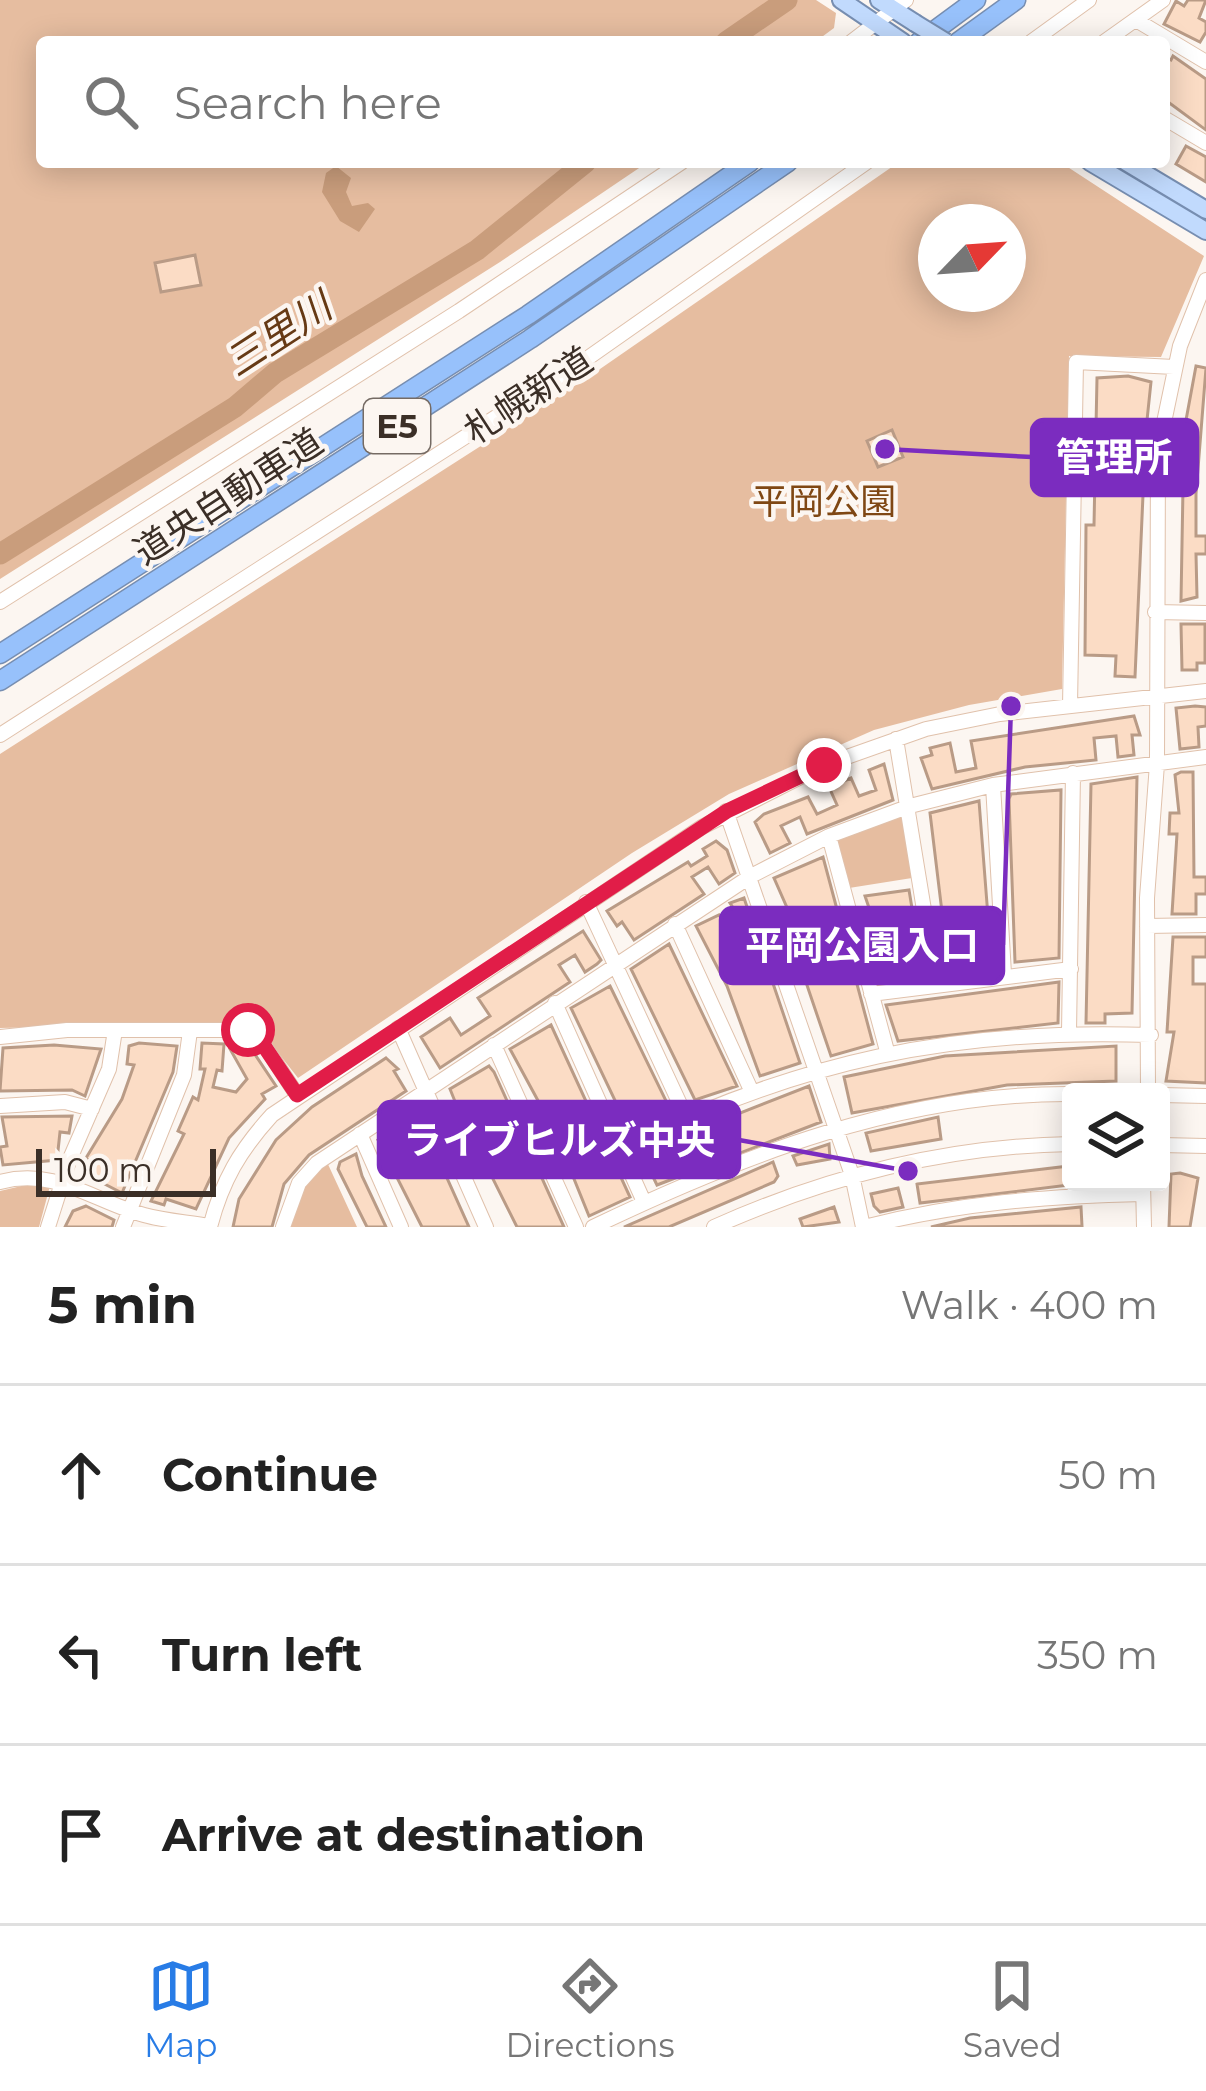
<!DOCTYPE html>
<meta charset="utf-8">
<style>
body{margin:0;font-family:Montserrat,"Noto Sans JP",sans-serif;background:#f2f2f2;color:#222}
.controls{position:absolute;right:36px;bottom:36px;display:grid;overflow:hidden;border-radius:12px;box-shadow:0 6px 30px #0003}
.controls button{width:108px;height:108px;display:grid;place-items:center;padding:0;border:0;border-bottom:3px solid #e0e0e0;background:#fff;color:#222;font:60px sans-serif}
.compass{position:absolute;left:918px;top:204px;width:108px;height:108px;border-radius:50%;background:#fff;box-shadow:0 6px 30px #0003;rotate:65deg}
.scale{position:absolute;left:36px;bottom:30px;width:180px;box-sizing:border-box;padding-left:12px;border:6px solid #3b2f27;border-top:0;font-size:33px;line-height:42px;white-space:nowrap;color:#3b2f27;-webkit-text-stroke:9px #fcf6f1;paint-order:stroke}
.stop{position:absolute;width:36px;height:36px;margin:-27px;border:9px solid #e11d48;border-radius:50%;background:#fff}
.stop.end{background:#e11d48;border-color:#fff;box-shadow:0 3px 12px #0008}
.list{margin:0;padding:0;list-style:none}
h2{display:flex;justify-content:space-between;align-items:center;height:156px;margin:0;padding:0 48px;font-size:51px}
h2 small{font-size:39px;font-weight:400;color:#767676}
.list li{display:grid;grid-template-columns:78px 1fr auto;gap:36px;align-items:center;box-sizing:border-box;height:180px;padding:0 48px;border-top:3px solid #e0e0e0}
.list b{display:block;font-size:45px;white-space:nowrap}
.list em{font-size:39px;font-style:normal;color:#767676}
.icon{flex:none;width:66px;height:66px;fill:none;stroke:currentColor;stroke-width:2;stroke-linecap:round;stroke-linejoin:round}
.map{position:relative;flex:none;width:1206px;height:1227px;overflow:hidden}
.search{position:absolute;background:#fff;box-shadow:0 6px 30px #0003;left:36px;right:36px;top:36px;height:132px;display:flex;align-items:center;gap:30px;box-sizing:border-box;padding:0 42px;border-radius:12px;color:#767676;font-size:45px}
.sheet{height:696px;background:#fff}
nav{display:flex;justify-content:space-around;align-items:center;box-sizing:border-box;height:168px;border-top:3px solid #e0e0e0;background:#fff;font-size:33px;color:#767676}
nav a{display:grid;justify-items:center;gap:6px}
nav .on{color:#287ce6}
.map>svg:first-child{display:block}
</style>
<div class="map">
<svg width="1206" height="1227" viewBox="0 0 1206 1227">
<rect width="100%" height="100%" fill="#fcf6f1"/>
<!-- green -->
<path fill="#e6bda0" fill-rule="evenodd" d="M0 0H816L836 13 834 28 815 42H42V162H648L500 262 0 579Z
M899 162H1060L1204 256 1161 357 1069 356 1062 689 969 705 874 730 729 794 632 853 298 1078 254 1022 0 1028V754L587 378ZM936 222H1008V294H936Z
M901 814 912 878 849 888 837 838Z
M326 1160 357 1227H286L299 1191Z
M30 1184 50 1186 39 1227H0V1191Z"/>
<!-- water -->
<path fill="#c99d7c" d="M336 166 351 178 346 192 352 206 368 203 375 209 359 232 340 221 322 192 326 173Z"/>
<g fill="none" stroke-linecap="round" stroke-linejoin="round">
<!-- river -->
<path stroke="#c99d7c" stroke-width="21" d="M726 42 787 0
M0 554 235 407 275 373 477 250 586 162"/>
</g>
<!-- building -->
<path fill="#fbdcc5" stroke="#b99b86" stroke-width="3" d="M1188 0H1206L1199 18 1206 22V32L1200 42 1164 24 1176 1 1184 6Z
M1164 56 1171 60 1173 56 1206 79V130L1164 99Z
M1186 146 1206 157V182L1176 164Z
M195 255 201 285 161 292 155 263Z
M1196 366 1206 368 1196 494V536H1206V554H1196L1197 597 1181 601 1184 431Z
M1128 376 1151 382 1144 449 1138 454 1143 495 1135 677 1115 676 1116 656 1085 655 1086 525H1094L1097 378Z
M892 430 903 457 878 467 867 441Z
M1181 624H1205V663H1197V670H1182Z
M1195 706 1206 707V726L1198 727 1199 747 1180 749 1176 708Z
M1134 716 1140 735H1132L1134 755 1118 757 1116 736 1094 738 1096 760 1025 767 932 789 921 758 932 755 930 748 950 743 956 772 976 768 971 741Z
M884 764 893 800 807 834 800 817 781 826 790 843 770 853 755 822 764 814 808 797 817 814 837 805 829 787 851 778 859 796 876 790 869 770Z
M1181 772H1193L1194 877H1206V894H1196V914H1172L1177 834H1169L1170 813H1179L1175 775Z
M1137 777 1132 1013 1105 1014V1023H1086L1091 784Z
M1061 790 1059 958 1015 962 1009 799 1011 794Z
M979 801 992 968 949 970 930 813Z
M716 841 727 850 735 873 719 884 708 867 692 877 704 894 634 940 622 922 617 926 607 911 688 862 691 866 707 856 703 849Z
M823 857 873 1044 831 1056 791 938 786 940 781 927 792 919 774 878Z
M909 890 923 975 882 981 877 957 885 955 865 896Z
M744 898 800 1063 760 1076 727 986 696 926 719 915 737 940 749 933 730 903Z
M583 931 601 960 597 964 585 972 575 955 559 965 570 982 440 1068 421 1037 450 1018 461 1035 490 1016 478 998Z
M1173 937H1206V957H1193V984H1206V1083L1166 1081 1174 1032H1167Z
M669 944 737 1086 695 1100 631 969Z
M1059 982 1058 1023 898 1041 886 1005Z
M610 986 671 1111 630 1132 571 1008Z
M551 1025 630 1197 589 1216 555 1132 510 1049Z
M246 1041 276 1086 262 1094 265 1099 229 1138 196 1209 166 1199 164 1205 151 1201 184 1134 178 1131 193 1097 198 1100 205 1069H200L202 1043 224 1044 222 1071 217 1070 213 1087 236 1092 247 1079 230 1049Z
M139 1043 177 1046 173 1072 122 1193 89 1176 91 1160 86 1158 122 1099 134 1065 127 1064 129 1046Z
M54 1045 101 1049 85 1096 72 1090 0 1091 3 1048Z
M1116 1046V1081L1007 1085 852 1113 844 1077 945 1056Z
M386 1058 398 1069 394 1071 406 1091 309 1155 284 1184 272 1227H233L239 1199 276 1140 312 1107Z
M489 1066 494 1072 564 1227H517L458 1109 450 1089Z
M809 1086 821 1122 657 1185 641 1152Z
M418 1114 426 1133 414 1139 433 1147 469 1227H422L378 1140 406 1127 403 1121Z
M72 1116 69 1133 60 1132 57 1160 3 1165 0 1147 7 1146 2 1117Z
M938 1117 941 1139 871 1151 866 1133Z
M829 1144 830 1159 797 1165 793 1156Z
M356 1154 362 1176 386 1227H367L338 1169 340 1162Z
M773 1162 778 1176 774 1182 669 1227H624Z
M1069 1166V1185L920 1203 917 1184Z
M1180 1173 1198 1178 1190 1227H1169L1171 1174Z
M898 1188 903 1207 880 1212 874 1206 871 1194Z
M86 1206 114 1220 112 1227H65L73 1211Z
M834 1207 839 1222 803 1227 800 1219Z
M1081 1207 1082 1226 931 1227 970 1218Z"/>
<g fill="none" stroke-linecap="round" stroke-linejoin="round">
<!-- minor casing -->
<g stroke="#e0c1ab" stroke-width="16">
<path id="minor" d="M1136 20 1206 62
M851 42 906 0
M1031 42 1089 0
M1104 42 1163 0
M1164 118 1206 143
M0 602 459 311 682 162
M1155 612 1206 613
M1070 706 1076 362 1174 367
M0 735 585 360 867 162
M896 739 936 983
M993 785 1004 974
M726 811 852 1175 863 1227
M829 836 887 1051
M586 902 686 1117
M675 924 751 1090
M1147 926 1206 925
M871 994 1071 969
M555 1003 644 1202
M398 1028 486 1227
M1069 1032 1073 773
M0 1037 67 1030H248L257 1034 297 1095
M494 1045 576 1227
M1148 1092 1147 898 1157 764 1158 451 1180 346 1206 280
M1161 1095 1206 1096
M0 1106 65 1102 92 1109
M360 1134 401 1227
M1161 1145 1206 1146
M622 1148C800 1061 953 1028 1151 1035
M0 1182C55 1167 93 1201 144 1215 165 1221 188 1222 210 1226
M1143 1182 1144 1227
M48 1227 69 1161 109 1069 115 1030
M123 1227 184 1075 190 1031
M210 1227C222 1181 240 1150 272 1115L702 827 824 765 926 729 1000 714 1206 691
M283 1227 299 1183 317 1163 751 876 829 836 910 806 993 785 1206 757
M593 1227C743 1155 902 1093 1071 1094
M714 1227C828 1176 946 1146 1071 1144
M864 1227C958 1203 1047 1196 1143 1194"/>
</g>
<!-- major casing -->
<g stroke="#778eb1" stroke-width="20">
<path id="major" d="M841 0 903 42
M879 0 915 23
M1090 162 1206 231
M1126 162 1206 210"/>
</g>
<!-- highway casing -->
<g stroke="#778eb1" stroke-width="21">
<path id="highway" d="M919 42 976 0
M958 42 1016 0
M0 654 528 315 750 162
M0 681 530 339 788 162"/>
</g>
<!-- minor -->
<use href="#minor" stroke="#fff" stroke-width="14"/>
<!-- major -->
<use href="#major" stroke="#c1dafd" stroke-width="16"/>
<!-- highway -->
<use href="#highway" stroke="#97c1fb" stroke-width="18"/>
<!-- major-bridge casing -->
<g stroke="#778eb1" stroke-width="20" stroke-linecap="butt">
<path id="major-bridge" d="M915 23 946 42"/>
</g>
<!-- major-bridge -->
<use href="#major-bridge" stroke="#c1dafd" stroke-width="16"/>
</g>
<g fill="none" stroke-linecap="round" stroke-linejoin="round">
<!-- route -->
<path stroke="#e11d48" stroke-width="15" d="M248 1030 256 1034 297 1095 727 811 824 765"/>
</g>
<g text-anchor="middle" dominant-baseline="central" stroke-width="9" stroke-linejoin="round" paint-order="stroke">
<!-- shield labels -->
<rect fill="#fcf6f1" stroke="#756b64" stroke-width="3" x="364" y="399" width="66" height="54" rx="9"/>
<g font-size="33" font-weight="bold" fill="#3b2f27">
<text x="397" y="426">E5</text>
</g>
<!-- street labels -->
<g font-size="36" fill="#3b2f27" stroke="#fcf6f1">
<text transform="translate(528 395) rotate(-33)">札幌新道</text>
<text transform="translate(228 496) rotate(-33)">道央自動車道</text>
</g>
<!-- park labels -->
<g font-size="36" fill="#7f4713" stroke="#fcf6f1">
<text x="824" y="501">平岡公園</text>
</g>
<!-- water labels -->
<g font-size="39" font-style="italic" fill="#663a15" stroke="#fcf6f1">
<text transform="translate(278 334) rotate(-33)">三里川</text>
</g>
</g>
<!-- callouts -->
<path fill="none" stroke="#7b2cbf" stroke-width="4.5" d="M885 449L1032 457M1011 706L1003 945M908 1171L739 1140"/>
<g fill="#7b2cbf" stroke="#fcf6f1" stroke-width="4.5">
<circle cx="885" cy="449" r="12"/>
<circle cx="1011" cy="706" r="12"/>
<circle cx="908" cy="1171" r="12"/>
</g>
<g fill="#7b2cbf" stroke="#7b2cbf" stroke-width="4.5">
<rect x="1032" y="420" width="165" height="75" rx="12"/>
<rect x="721" y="908" width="282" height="75" rx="12"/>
<rect x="379" y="1102" width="360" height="75" rx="12"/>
</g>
<g font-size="39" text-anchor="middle" font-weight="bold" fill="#fff">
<text x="1114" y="471">管理所</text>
<text x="862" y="959">平岡公園入口</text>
<text x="559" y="1154">ライブヒルズ中央</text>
</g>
</svg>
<div class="controls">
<button><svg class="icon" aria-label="layers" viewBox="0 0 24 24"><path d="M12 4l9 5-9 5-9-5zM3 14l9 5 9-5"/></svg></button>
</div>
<svg class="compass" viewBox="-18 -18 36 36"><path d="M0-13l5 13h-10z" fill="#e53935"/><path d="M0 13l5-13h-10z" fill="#767676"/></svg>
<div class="scale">100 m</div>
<div class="stop" style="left:248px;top:1030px"></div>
<div class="stop end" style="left:824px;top:765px"></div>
<div class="search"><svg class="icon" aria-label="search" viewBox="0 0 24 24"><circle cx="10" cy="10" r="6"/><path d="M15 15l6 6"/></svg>Search here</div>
</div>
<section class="sheet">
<h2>5 min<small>Walk · 400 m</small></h2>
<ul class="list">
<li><svg class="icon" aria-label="ahead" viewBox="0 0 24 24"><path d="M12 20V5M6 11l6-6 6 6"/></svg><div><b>Continue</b></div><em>50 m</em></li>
<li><svg class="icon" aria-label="left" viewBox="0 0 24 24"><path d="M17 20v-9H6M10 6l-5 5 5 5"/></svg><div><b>Turn left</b></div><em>350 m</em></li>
<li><svg class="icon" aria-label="arrive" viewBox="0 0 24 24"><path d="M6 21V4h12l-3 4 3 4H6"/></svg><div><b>Arrive at destination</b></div></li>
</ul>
</section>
<nav>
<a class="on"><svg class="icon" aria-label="map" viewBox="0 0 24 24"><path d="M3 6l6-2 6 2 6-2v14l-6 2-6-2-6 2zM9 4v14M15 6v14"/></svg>Map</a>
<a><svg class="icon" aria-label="directions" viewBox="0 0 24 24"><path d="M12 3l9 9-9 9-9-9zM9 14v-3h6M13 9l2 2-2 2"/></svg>Directions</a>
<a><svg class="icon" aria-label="saved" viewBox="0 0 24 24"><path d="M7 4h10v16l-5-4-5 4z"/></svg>Saved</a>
</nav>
